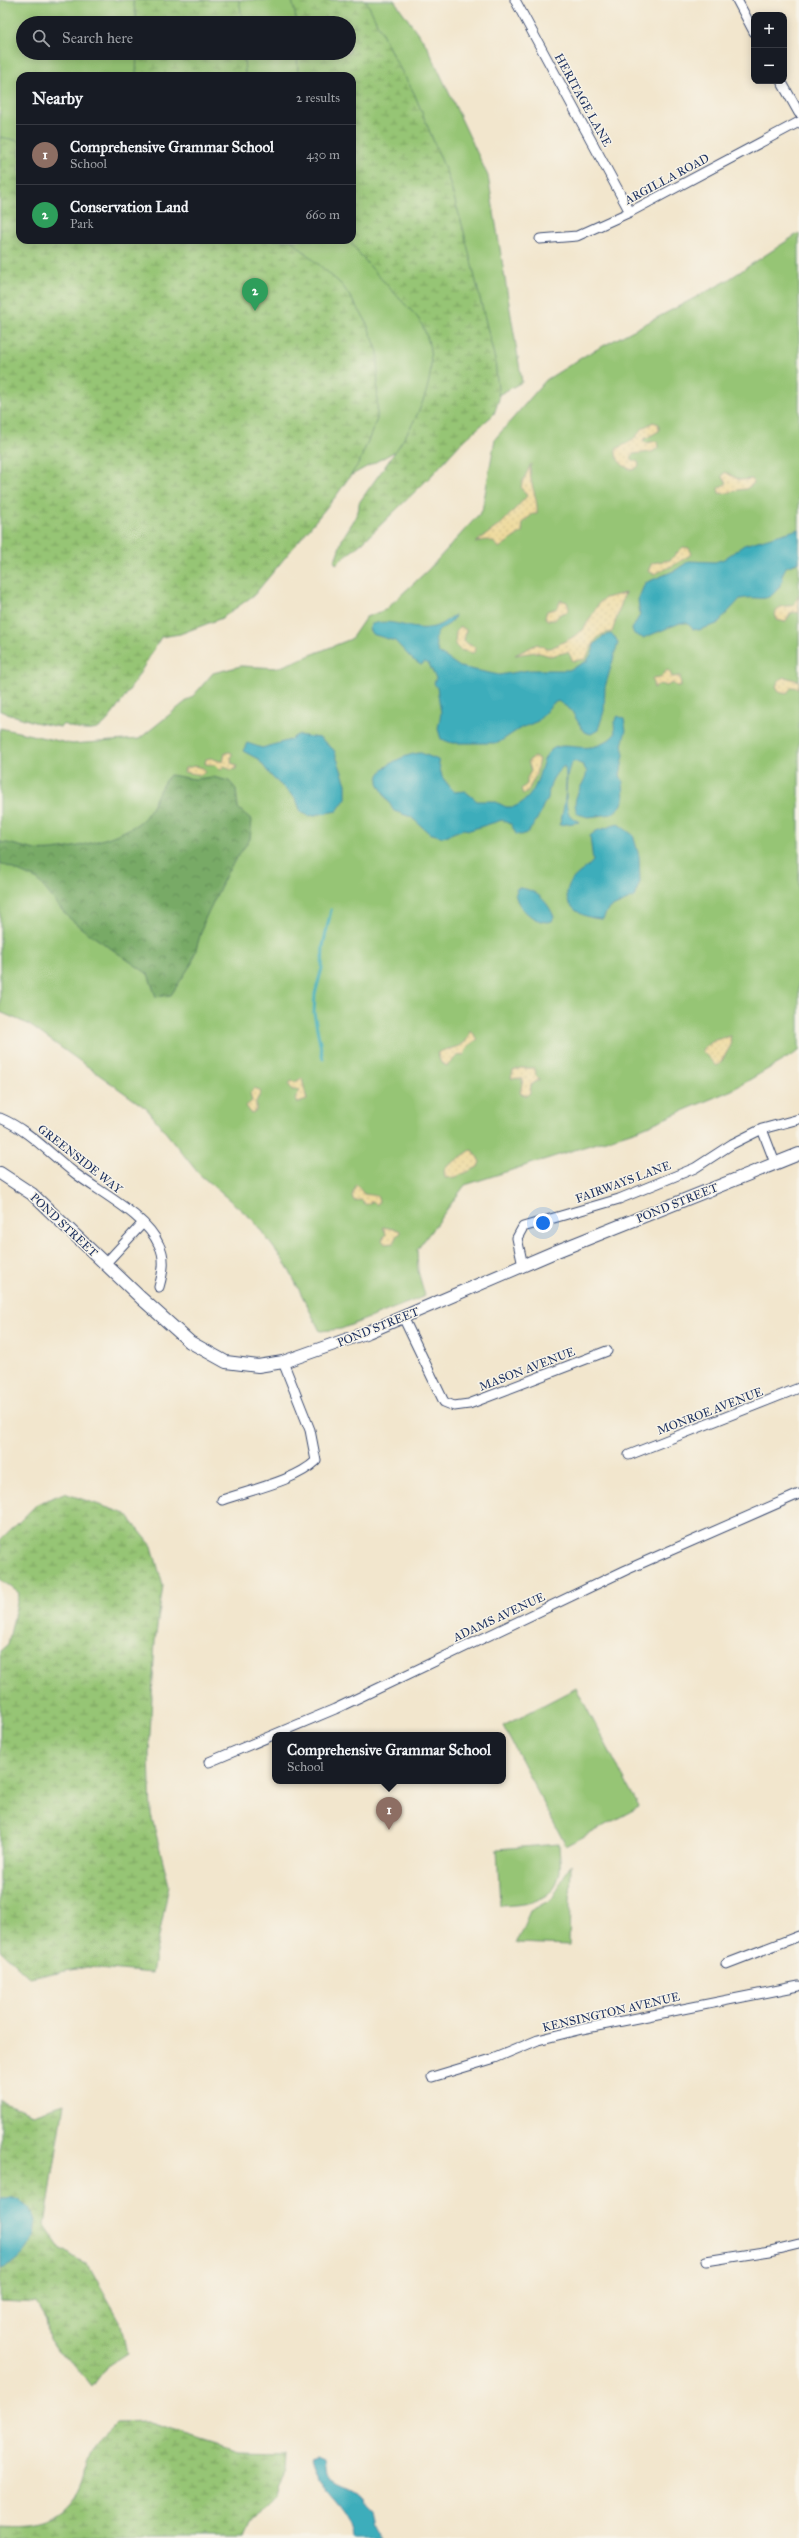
<!DOCTYPE html>
<meta charset="utf-8">
<style>
body{margin:0;font-family:"IM FELL Great Primer",serif;background:#20242c;color:#f1f3f6}
.controls{position:absolute;right:12px;top:12px;display:grid;overflow:hidden;border-radius:8px;box-shadow:0 2px 10px #0003}
.controls button{width:36px;height:36px;display:grid;place-items:center;padding:0;border:0;border-bottom:1px solid #363941;background:#171b24;color:#f1f3f6;font:20px sans-serif}
.you{position:absolute;left:543px;top:1223px;width:14px;height:14px;margin:-10px;border:3px solid #fff;border-radius:50%;background:#1a73e8;box-shadow:0 0 0 6px #1a73e833}
.badge{display:grid;place-items:center;width:26px;height:26px;border-radius:50%;background:#db2777;color:#fff;font-size:13px;font-weight:700}
.pin{position:absolute;translate:-50% -33px;filter:drop-shadow(0 1px 2px #0008)}
.pin::after{content:'';position:absolute;top:21px;width:14px;height:12px;background:inherit;clip-path:polygon(0 0,100% 0,50% 100%)}
.popup{position:absolute;left:272px;top:1732px;width:234px;height:52px;box-sizing:border-box;display:grid;place-content:center;border-radius:8px;background:#171b24;filter:drop-shadow(0 1px 3px #0005);font-size:13px;white-space:nowrap;color:#9ea1a6}
.popup b{font-size:15px;color:#f1f3f6}
.popup::after{content:'';position:absolute;left:50%;top:100%;margin-left:-8px;border:8px solid transparent;border-top-color:#171b24}
.list{margin:0;padding:0;list-style:none}
h2{display:flex;justify-content:space-between;align-items:center;height:52px;margin:0;padding:0 16px;font-size:17px}
h2 small{font-size:13px;font-weight:400;color:#9ea1a6}
.list li{display:grid;grid-template-columns:26px 1fr auto;gap:12px;align-items:center;box-sizing:border-box;height:60px;padding:0 16px;border-top:1px solid #363941}
.list b{display:block;font-size:15px;white-space:nowrap}
.list p{margin:0;font-size:13px;white-space:nowrap;color:#9ea1a6}
.list em{font-size:13px;font-style:normal;color:#9ea1a6}
.icon{flex:none;width:22px;height:22px;fill:none;stroke:currentColor;stroke-width:2;stroke-linecap:round;stroke-linejoin:round}
.map{position:relative;flex:none;width:799px;height:2538px;overflow:hidden}
.search{position:absolute;background:#171b24;box-shadow:0 2px 10px #0003;left:16px;top:16px;width:340px;height:44px;display:flex;align-items:center;gap:10px;box-sizing:border-box;padding:0 14px;border-radius:22px;color:#9ea1a6;font-size:15px}
.panel{position:absolute;background:#171b24;box-shadow:0 2px 10px #0003;left:16px;top:72px;width:340px;height:172px;border-radius:12px}
.map>svg:first-child{display:block}
</style>
<div class="map">
<svg width="799" height="2538" viewBox="0 0 799 2538">
<defs>
<pattern id="forest-crowns" width="20" height="18" patternUnits="userSpaceOnUse"><rect width="20" height="18" fill="#78aa66"/><path d="M2 6a3 3 0 1 1 6 0M12 15a3 3 0 1 1 6 0" fill="none" stroke="#628b57"/></pattern>
<pattern id="wetland-marsh" width="20" height="14" patternUnits="userSpaceOnUse"><rect width="20" height="14" fill="#96c574"/><path d="M1 5h8M5 5V1M11 12h8M15 12V8" fill="none" stroke="#7aa062"/></pattern>
<pattern id="sand-dots" width="8" height="8" patternUnits="userSpaceOnUse"><rect width="8" height="8" fill="#eeda9e"/><path d="M2 2h.1M6 6h.1" fill="none" stroke="#ccbb8a" stroke-width="1.8" stroke-linecap="round"/></pattern>
</defs>
<rect width="100%" height="100%" fill="#f7f3e8"/>
<filter id="ink" filterUnits="userSpaceOnUse"><feTurbulence type="fractalNoise" baseFrequency=".025" numOctaves="2"/><feDisplacementMap in="SourceGraphic" scale="8" xChannelSelector="R" yChannelSelector="G"/><feConvolveMatrix kernelMatrix="1 2 1 2 8 2 1 2 1" color-interpolation-filters="sRGB"/></filter>
<filter id="wash" filterUnits="userSpaceOnUse"><feTurbulence type="fractalNoise" baseFrequency=".012" numOctaves="4" result="noise"/><feDisplacementMap in="SourceGraphic" scale="16" xChannelSelector="R" yChannelSelector="G"/><feGaussianBlur stdDeviation="0.9" result="paint"/><feColorMatrix in="noise" values="0 0 0 0 0 0 0 0 0 0 0 0 0 0 0 0 0 1.4 0 .05"/><feComposite in="paint" operator="in"/></filter>
<g filter="url(#wash)">
<rect width="100%" height="100%" fill="#f2e6cd"/>
<!-- green -->
<path fill="#96c574" stroke="#587a69" fill-rule="evenodd" d="M0 0H394L427 46 488 176 522 382 209 553 0 446ZM23 23H349V53H23ZM20 76H352V240H20Z
M799 233V1051L732 1090 640 1129 465 1185 417 1250 418 1271 425 1296 341 1329 320 1331 287 1266 268 1240 253 1220 199 1174 147 1109 28 1024 0 1012V728L72 744 139 739 194 695 213 673 241 666 278 668 351 639 366 617 385 610 428 570 482 511 495 439 546 380 586 355 723 283Z
M576 1688 639 1807 566 1846 503 1726Z
M559 1844C559 1853 562 1867 559 1876 552 1903 523 1905 500 1906L497 1849Z
M571 1864 569 1945 516 1943 530 1911 552 1899Z"/>
<!-- forest -->
<path fill="url(#forest-crowns)" stroke="#4a6c62" d="M170 775 195 779 213 777 229 781 236 789 238 808 252 820 250 839 228 871 205 919 192 963 171 995 156 997 148 974 81 928 66 915 38 880 0 863V842C13 843 24 848 36 850 61 853 129 837 145 817 156 804 158 786 170 775Z"/>
<!-- wetland -->
<path fill="url(#wetland-marsh)" stroke="#587a69" d="M133 0H239L243 23H137Z
M292 0H366L394 58 414 93 447 174 463 228 495 360 499 399 494 414 460 444 431 476 363 542 336 564 334 561C338 554 339 548 342 540 347 528 360 517 359 503 393 452 455 387 421 323 417 315 407 307 401 300 383 281 365 262 349 240H352V76H298L297 53H349V23H297Z
M137 53H244L245 76H136Z
M0 137 20 141V240H291L342 285 365 319 378 352 377 419 359 463 336 496 254 595 222 618 180 634 161 637C151 654 112 724 97 729 86 732 74 729 64 724L60 727 34 722 0 711Z
M64 1493 126 1514 152 1546 163 1586 155 1641 149 1753 151 1814 169 1885 152 1973 88 1967 29 1977 0 1950V1651L8 1644 19 1593 0 1579V1541L37 1504Z
M0 2101 33 2114 64 2104 45 2225 61 2249 89 2266 120 2321 127 2353 107 2366 92 2387 72 2362 58 2352 49 2339 46 2320 36 2303 0 2301Z
M147 2422 239 2451 284 2452 283 2467 276 2481 273 2496 252 2522 245 2538H0V2524C31 2526 60 2524 77 2493 85 2479 85 2461 94 2447 100 2438 110 2431 117 2423Z"/>
<!-- sand -->
<path fill="url(#sand-dots)" stroke="#84847e" d="M653 422 659 424V431L643 440 645 443 657 441 658 448 652 452 633 454 631 459 638 462 639 466 633 470C624 468 614 460 616 449L633 440 643 428Z
M531 464C527 482 539 496 537 514H533L523 522 522 532 499 548C491 538 486 539 475 543L502 523 527 496 521 488 522 483Z
M725 472 740 480 752 479 754 483 746 489C735 489 728 495 719 493L718 488 727 483 722 476Z
M683 547 689 548 692 554 674 565 654 574 648 571 652 563 670 560Z
M625 593 612 632C594 633 594 646 585 659L573 661 568 652 550 656 536 652 515 655 537 644 546 648H551L571 638 583 630 599 603 605 598Z
M799 595V613L792 612 785 622 777 620 775 614C779 604 785 607 794 605Z
M561 600 567 602 569 608 567 612 560 614 555 620H547L545 617 547 611 557 608Z
M460 626 466 630 464 642 475 647V651L473 653 460 650 455 645 456 631Z
M667 670 670 672 672 677 680 676 681 686 678 687 672 683 667 686 660 684 654 688 652 679 660 678Z
M785 677 799 681V688L792 687 786 694 779 692 776 686 779 680Z
M229 752 232 753 231 763 237 765 236 769 231 770 225 766 220 770 215 765 205 764 206 759 211 758 223 762 225 753Z
M534 757 539 759 536 775 527 793 523 794 521 789 527 784V778L531 771 528 761Z
M195 766 203 768 206 771 201 775 184 772 185 768Z
M470 1030 478 1039 468 1046 464 1055 457 1056 447 1066 441 1063 437 1053C450 1046 468 1050 470 1030Z
M730 1036 731 1045 720 1064 716 1066 702 1051 703 1048 715 1040Z
M520 1068H534L536 1076 540 1079 531 1085 530 1093 526 1096 520 1093 523 1079 511 1078 513 1071Z
M302 1078 307 1100 298 1103 295 1099 300 1090H292L289 1085 291 1081 295 1082Z
M255 1088 261 1092 256 1102V1111L251 1113 246 1106 252 1101 250 1093Z
M471 1150 474 1151 480 1162 478 1167 456 1177 445 1178 444 1171 446 1167Z
M356 1184 364 1194 377 1196 379 1201 377 1205 373 1201 366 1205 362 1200 354 1201 352 1196Z
M383 1227 399 1230 401 1233 396 1236 394 1243 385 1244 382 1240 386 1234Z"/>
<!-- water -->
<path fill="#3eadbb" stroke="#2c6e8c" d="M799 529V562L786 567 782 575 783 580C768 608 762 594 740 599L717 624 699 630 693 629 687 623H680L643 638 634 634 632 629 640 615 638 600 645 583 676 570 689 561 715 562 724 559 744 545Z
M455 615C452 631 428 623 438 652L460 667 499 675 529 670H569L587 661 593 651 594 645 603 636 610 634 615 637 618 643 605 687 604 711 598 730 591 734 584 732 571 710 558 701 552 704 538 721 519 729 498 743H452L441 739 438 729 441 713 437 688 434 683 436 678 429 664 425 662 421 665 412 659 395 641 372 634 369 629 372 624C396 617 411 633 434 627 442 625 448 619 455 615Z
M618 716 624 719 626 730 622 745 624 755 620 775 623 782 624 799 621 806 612 814 588 817 578 814C569 799 584 786 587 772L583 765 574 761C565 765 564 806 569 815 571 819 576 820 580 822L559 825C564 817 569 774 564 766 558 771 552 778 550 786 548 790 549 795 548 799 547 803 544 802 543 806 539 816 529 840 516 834L511 824 502 820 470 830 463 829 443 837 429 833 411 817 394 811C392 808 378 784 378 782 376 766 409 753 421 753L438 760 442 777 454 792 465 791 477 801H494L506 807H514C544 794 536 763 551 750 566 738 591 760 615 734L614 722Z
M297 735 320 738 334 750 346 784V798L337 811 309 816 301 812 296 799 272 777 258 759 243 751 247 743 262 748 290 740Z
M618 824 633 835 639 856 640 882 634 897 608 909 603 919C581 919 556 903 572 880 578 872 587 869 593 861L590 836 596 831Z
M519 888C536 889 548 902 554 917L552 921C539 926 519 910 516 897 514 893 518 893 516 889Z
M0 2198C5 2198 14 2197 18 2200 52 2216 30 2261 0 2269Z
M315 2458 322 2461 324 2475C338 2489 355 2487 363 2496L364 2502 371 2509 374 2524 382 2538H354C352 2507 315 2490 309 2460Z"/>
<g fill="none" stroke-linecap="round" stroke-linejoin="round">
<!-- stream -->
<path stroke="#3eadbb" stroke-width="3" d="M323 1059 314 1013 315 994 322 968 323 946 331 910"/>
</g>
</g>
<g filter="url(#ink)">
<g fill="none" stroke-linecap="round" stroke-linejoin="round">
<!-- street casing -->
<g stroke="#3b4a6f" stroke-width="11">
<path id="street" d="M515 0 630 212
M737 0 754 32
M781 81 799 113
M540 239 577 236 630 212 799 122
M0 1118C29 1130 51 1155 76 1174 101 1193 147 1216 159 1245 166 1258 163 1273 159 1287
M762 1129 775 1163
M105 1264 142 1224
M523 1266 517 1238 523 1227 619 1199 695 1168 732 1144 762 1129 799 1119
M403 1317 444 1402 454 1406 469 1404 607 1351
M629 1455 799 1388
M222 1500C250 1490 295 1481 316 1461L310 1430 283 1362
M209 1762 335 1709 626 1570 799 1494
M726 1964 799 1936
M432 2077 495 2058 538 2040 582 2029 799 1986
M706 2261 770 2251 799 2244"/>
</g>
<!-- secondary casing -->
<g stroke="#3b4a6f" stroke-width="14">
<path id="secondary" d="M0 1173 32 1194 141 1298 190 1342 226 1362 258 1366 283 1362 368 1332 557 1251 799 1154"/>
</g>
<!-- street -->
<use href="#street" stroke="#fff" stroke-width="9"/>
<!-- secondary -->
<use href="#secondary" stroke="#fff" stroke-width="12"/>
</g>
</g>
<g text-anchor="middle" dominant-baseline="central" stroke-width="3" stroke-linejoin="round" paint-order="stroke">
<!-- street labels -->
<g font-size="12" fill="#1b2f5e" stroke="#f7f3e8">
<text transform="translate(583 100) rotate(61)">HERITAGE LANE</text>
<text transform="translate(667 179) rotate(-28)">ARGILLA ROAD</text>
<text transform="translate(80 1159) rotate(38)">GREENSIDE WAY</text>
<text transform="translate(623 1182) rotate(-20)">FAIRWAYS LANE</text>
<text transform="translate(677 1203) rotate(-22)">POND STREET</text>
<text transform="translate(64 1225) rotate(43)">POND STREET</text>
<text transform="translate(378 1327) rotate(-22)">POND STREET</text>
<text transform="translate(527 1369) rotate(-21)">MASON AVENUE</text>
<text transform="translate(710 1411) rotate(-21)">MONROE AVENUE</text>
<text transform="translate(499 1617) rotate(-25)">ADAMS AVENUE</text>
<text transform="translate(611 2012) rotate(-13)">KENSINGTON AVENUE</text>
</g>
</g>
</svg>
<div class="controls">
<button>+</button>
<button>−</button>
</div>
<div class="you"></div>
<div class="pin badge" style="left:389px;top:1830px;background:#8d6e63">1</div>
<div class="popup"><b>Comprehensive Grammar School</b>School</div>
<div class="pin badge" style="left:255px;top:311px;background:#2e9e5b">2</div>
<div class="search"><svg class="icon" aria-label="search" viewBox="0 0 24 24"><circle cx="10" cy="10" r="6"/><path d="M15 15l6 6"/></svg>Search here</div>
<section class="panel">
<h2>Nearby<small>2 results</small></h2>
<ul class="list">
<li><span class="badge" style="background:#8d6e63">1</span><div><b>Comprehensive Grammar School</b><p>School</p></div><em>430 m</em></li>
<li><span class="badge" style="background:#2e9e5b">2</span><div><b>Conservation Land</b><p>Park</p></div><em>660 m</em></li>
</ul>
</section>
</div>
